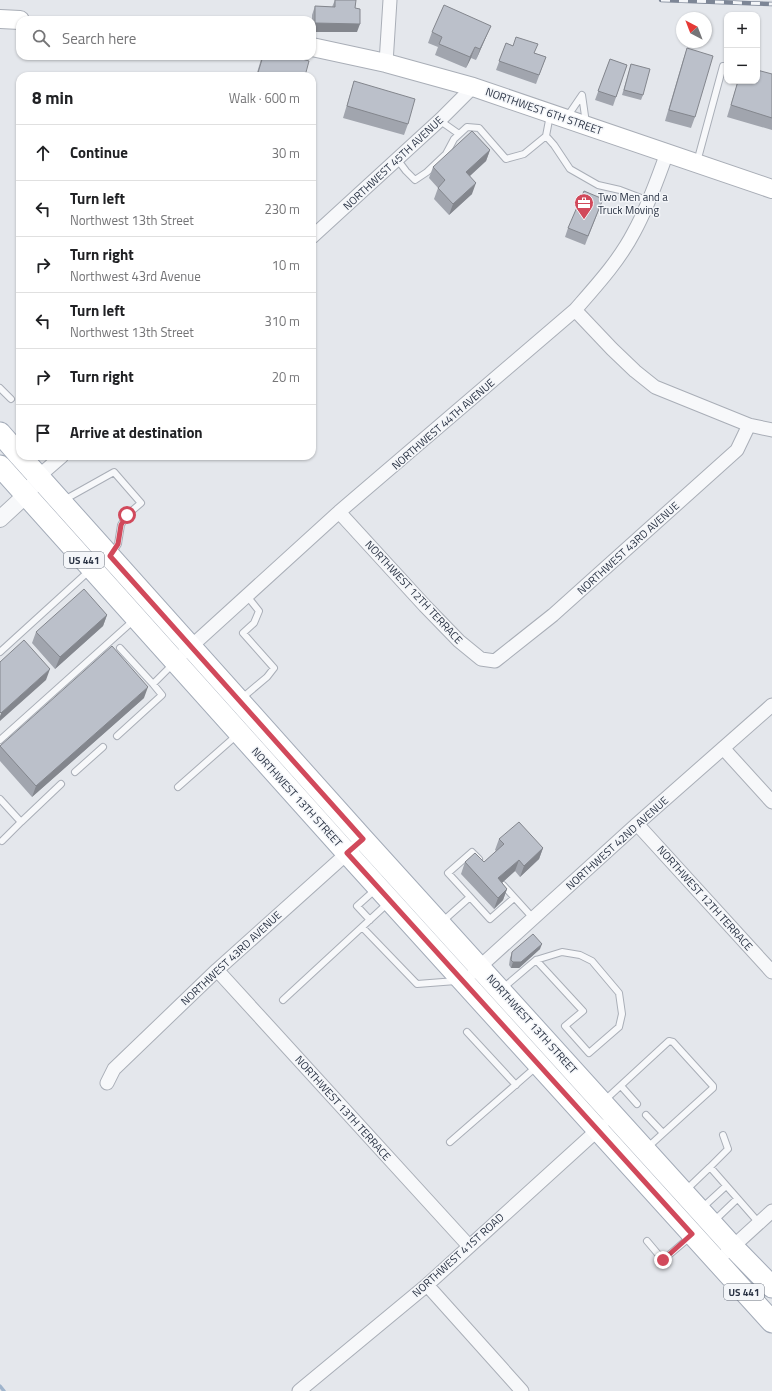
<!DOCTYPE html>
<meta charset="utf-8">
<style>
body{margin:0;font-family:"Titillium Web",sans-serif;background:#f6f6f6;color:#202124}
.controls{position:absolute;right:12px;top:12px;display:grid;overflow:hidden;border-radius:8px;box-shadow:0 1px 3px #0004}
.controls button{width:36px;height:36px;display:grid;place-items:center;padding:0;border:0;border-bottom:1px solid #e0e0e0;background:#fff;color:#202124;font:20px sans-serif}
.compass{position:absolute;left:676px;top:12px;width:36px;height:36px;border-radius:50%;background:#fff;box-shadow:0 1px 3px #0004;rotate:318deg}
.stop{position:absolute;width:12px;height:12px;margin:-9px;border:3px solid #d1495b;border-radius:50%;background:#fff}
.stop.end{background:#d1495b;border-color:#fff;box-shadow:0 1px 4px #0008}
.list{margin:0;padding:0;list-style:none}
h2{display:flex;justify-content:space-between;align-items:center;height:52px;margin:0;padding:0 16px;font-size:17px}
h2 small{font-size:13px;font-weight:400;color:#757577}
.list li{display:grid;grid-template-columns:26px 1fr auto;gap:12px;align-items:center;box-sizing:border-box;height:56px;padding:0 16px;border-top:1px solid #e0e0e0}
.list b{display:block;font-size:15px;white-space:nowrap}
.list p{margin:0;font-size:13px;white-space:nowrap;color:#757577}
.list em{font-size:13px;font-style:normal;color:#757577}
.icon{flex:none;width:22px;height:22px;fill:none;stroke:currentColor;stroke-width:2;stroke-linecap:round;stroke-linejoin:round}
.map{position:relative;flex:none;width:772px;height:1391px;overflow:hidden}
.search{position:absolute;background:#fff;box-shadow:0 1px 3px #0004;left:16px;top:16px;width:300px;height:44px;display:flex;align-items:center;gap:10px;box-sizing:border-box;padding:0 14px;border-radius:12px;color:#757577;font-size:15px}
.panel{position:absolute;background:#fff;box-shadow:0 1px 3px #0004;left:16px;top:72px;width:300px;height:388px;border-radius:12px}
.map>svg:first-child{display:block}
</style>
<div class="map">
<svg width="772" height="1391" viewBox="0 0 772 1391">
<rect width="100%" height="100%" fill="#e4e7ec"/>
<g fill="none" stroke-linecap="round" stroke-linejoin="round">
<!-- stream -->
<path stroke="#9fb4cc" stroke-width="3.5" d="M0 1386 4 1391"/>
<!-- service casing -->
<g stroke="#a9aeb7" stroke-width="8">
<path id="service" d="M550 115 546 136 554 145 570 169 598 185 620 190 649 201
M567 117 582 95 586 123
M439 120 459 134
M397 159 406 171 415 180 427 172 446 154 454 139 467 127 479 128 506 159 524 154 546 136
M697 162 723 66
M0 388 11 399
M64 500 114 472 141 503 127 515 121 525 118 544 112 553
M120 648 153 684 173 664
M0 652 89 571
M242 698 267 677 274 668 243 633 254 623 259 611 247 596
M117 736 162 695 153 684
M0 740 134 620
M75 772 103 747
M178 787 237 735
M0 799 21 822 61 784
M2 841 21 822
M503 885 533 918
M470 897 490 919 514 898
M370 920 357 906 376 889
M443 921 470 897 448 873 472 852 479 859
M362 927 417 984 456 981
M503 988 536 960 562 952 580 955 592 961 619 993 622 1014 619 1027 589 1053 565 1026 583 1011 536 960
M283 1000 388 903
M467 1032 516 1085
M621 1086 637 1104
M605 1100 669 1041 673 1042 713 1086V1088L648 1147
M646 1115 663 1133
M450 1142 536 1067
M710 1167 728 1149 723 1135
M685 1191 710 1167 759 1223
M702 1208 726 1186
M714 1221 737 1199
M647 1241 663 1260 690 1237"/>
</g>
<!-- minor casing -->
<g stroke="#a9aeb7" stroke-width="15">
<path id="minor" d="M386 63 390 0
M312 237 441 119 473 87
M575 310 612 349 635 371 655 387 749 425 772 430
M39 476 62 456
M339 512 425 606 459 641 481 659 495 661 553 615 737 450 749 425
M185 652 339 512 575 310C596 286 619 261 634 232 648 207 657 180 667 153
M723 748 772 802
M637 824 772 972
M217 970 469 1246
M474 972 637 824 772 705
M107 1083 114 1069 217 970 353 848
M727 1252 772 1211
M427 1285 522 1391
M299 1391 427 1285 602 1126"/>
</g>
<!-- tertiary casing -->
<g stroke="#a9aeb7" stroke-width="18">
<path id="tertiary" d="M0 519 26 495 32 486"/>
</g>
<!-- secondary casing -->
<g stroke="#a9aeb7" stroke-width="20">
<path id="secondary" d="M0 19 20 20
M312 47 386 63 473 87 772 189"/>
</g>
<!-- primary casing -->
<g stroke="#a3abb8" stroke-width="23">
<path id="primary" d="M0 433 20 456
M20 456 363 839 733 1247 772 1287
M0 466 347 853 772 1322"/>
</g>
<!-- service -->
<use href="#service" stroke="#f7f8fa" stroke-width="6"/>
<!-- minor -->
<use href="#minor" stroke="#f7f8fa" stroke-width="13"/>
<!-- tertiary -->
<use href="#tertiary" stroke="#f7f8fa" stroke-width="16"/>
<!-- secondary -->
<use href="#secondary" stroke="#fff" stroke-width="18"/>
<!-- primary -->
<use href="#primary" stroke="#fff" stroke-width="21"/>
<!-- rail casing -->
<g stroke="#7d8696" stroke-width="4.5">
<path id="rail" d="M661 0 772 4"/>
</g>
<!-- rail -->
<use href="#rail" stroke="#f4f6f9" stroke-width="3" stroke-dasharray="9" stroke-linecap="butt"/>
</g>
<!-- wall -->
<path fill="#a1a5ae" d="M335 0 355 8 357 32H312V15L315 6 332 7Z
M491 26 486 37 476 60 471 58 466 68 435 55 438 47 428 43 432 32Z
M506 43 546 57 536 84 496 70Z
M687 48 695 117 691 128 665 121 683 60Z
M262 56H292L305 76H256Z
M610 59 627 65 613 106 595 100Z
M631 64 643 95 641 100 622 95Z
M772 74V130L727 117 738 81H757Z
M354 81 408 124 404 135 343 118Z
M490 150 486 161 470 176 472 194 449 215 434 199 438 188 429 178 433 167Z
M600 207 585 245 565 237 568 228Z
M107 615 103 626 55 669 32 643 36 632Z
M144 698 32 797 0 761V746Z
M499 839 543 848 539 859 520 877 515 871 502 883 507 889 503 900 494 909 461 874 465 862H484L496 851 495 850Z
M540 949 519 968H511L509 965 510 958 512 952Z"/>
<!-- shaded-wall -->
<path fill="#83868d" d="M315 23 360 24 357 32H312Z
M491 26 486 37 476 60 480 49Z
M475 47 471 58 466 68 470 57Z
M490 150 486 161 462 183 466 172Z
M476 183 472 194 449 215 453 204Z
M107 615 103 626 55 669 60 657Z
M50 669 46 680 0 721V716L1 713Z
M148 687 144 698 32 797 36 786Z
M543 848 539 859 520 877 524 866Z
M519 860 515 871 494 890 498 878Z
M507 889 503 900 494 909 498 898Z
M542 944 540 949 519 968H511L513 962Z"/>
<!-- building -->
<path fill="#bbc0ca" stroke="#83868d" d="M335 0H356L355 8 360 9V24L315 23V6L335 7Z
M444 5 491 26 480 49 475 47 470 57 439 44 442 37 432 32Z
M516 37 538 44 534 53 546 57 539 75 499 61 506 43 513 46Z
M687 48 713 56 695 117 669 110Z
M263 56H292L309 61 305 76H257Z
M610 59 627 65 616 97 598 91Z
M631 64 650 69 643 95 624 90Z
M757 70 772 74V118L731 105 738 81H757Z
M354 81 415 99 408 124 347 106Z
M472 131 490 150 466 172 476 183 453 204 438 188 445 180 433 167Z
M584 191 603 199 588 236 568 228Z
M84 589 107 615 60 657 36 632Z
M24 640 50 669 1 713 0 712V662Z
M112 646 148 687 36 786 0 746Z
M519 822 543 848 524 866 519 860 498 878 507 889 498 898 465 862 475 853 484 862 504 844 499 839Z
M533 934 542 944 521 962H513L511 960 512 952Z"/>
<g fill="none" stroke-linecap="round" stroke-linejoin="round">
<!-- route -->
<path stroke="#d1495b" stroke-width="5" d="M127 515 121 525 118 544 110 556 363 839 347 853 692 1234 663 1260"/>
</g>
<!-- icons -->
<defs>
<g id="office-pin" transform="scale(1)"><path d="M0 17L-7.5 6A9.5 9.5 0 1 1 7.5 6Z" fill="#d1495b" stroke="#f4f6f9"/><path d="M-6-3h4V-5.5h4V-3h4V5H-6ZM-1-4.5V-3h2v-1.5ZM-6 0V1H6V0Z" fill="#fff"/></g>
</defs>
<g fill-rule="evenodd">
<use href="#office-pin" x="584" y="203"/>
</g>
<g text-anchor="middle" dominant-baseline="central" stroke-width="3" stroke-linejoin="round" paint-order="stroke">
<!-- shield labels -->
<g fill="#f4f6f9" stroke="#676e7b" stroke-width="1">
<rect x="64" y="552" width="40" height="16" rx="3"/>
<rect x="724" y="1284" width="40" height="16" rx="3"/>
</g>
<g font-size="10" font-weight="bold" fill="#2b3445">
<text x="84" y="560">US 441</text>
<text x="744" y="1292">US 441</text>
</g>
<!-- street labels -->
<g font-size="11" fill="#2b3445" stroke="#f4f6f9">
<text transform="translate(544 111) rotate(19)">NORTHWEST 6TH STREET</text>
<text transform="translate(393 163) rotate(-43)">NORTHWEST 45TH AVENUE</text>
<text transform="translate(443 424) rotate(-41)">NORTHWEST 44TH AVENUE</text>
<text transform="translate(628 548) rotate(-42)">NORTHWEST 43RD AVENUE</text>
<text transform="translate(414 592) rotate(47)">NORTHWEST 12TH TERRACE</text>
<text transform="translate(297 797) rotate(48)">NORTHWEST 13TH STREET</text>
<text transform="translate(617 843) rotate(-42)">NORTHWEST 42ND AVENUE</text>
<text transform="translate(705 898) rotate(48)">NORTHWEST 12TH TERRACE</text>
<text transform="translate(231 958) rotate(-43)">NORTHWEST 43RD AVENUE</text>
<text transform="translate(532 1024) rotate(48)">NORTHWEST 13TH STREET</text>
<text transform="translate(343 1108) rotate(48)">NORTHWEST 13TH TERRACE</text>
<text transform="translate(458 1255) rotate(-42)">NORTHWEST 41ST ROAD</text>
</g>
<!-- poi labels -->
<g font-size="11" fill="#2b3445" stroke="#f4f6f9" text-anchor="start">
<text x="598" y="197">Two Men and a<tspan x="598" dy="13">Truck Moving</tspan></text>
</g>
</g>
</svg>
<div class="controls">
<button>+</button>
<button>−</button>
</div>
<svg class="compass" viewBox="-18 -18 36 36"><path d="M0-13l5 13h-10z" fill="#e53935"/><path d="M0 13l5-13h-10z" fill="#757577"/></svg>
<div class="stop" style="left:127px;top:515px"></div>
<div class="stop end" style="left:663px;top:1260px"></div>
<div class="search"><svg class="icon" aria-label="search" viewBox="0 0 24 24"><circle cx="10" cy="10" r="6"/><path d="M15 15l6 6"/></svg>Search here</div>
<section class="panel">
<h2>8 min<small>Walk · 600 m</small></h2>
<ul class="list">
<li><svg class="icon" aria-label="ahead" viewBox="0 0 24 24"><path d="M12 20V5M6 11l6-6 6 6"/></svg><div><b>Continue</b></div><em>30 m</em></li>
<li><svg class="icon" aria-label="left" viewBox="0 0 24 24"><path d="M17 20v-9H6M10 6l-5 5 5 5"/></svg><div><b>Turn left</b><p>Northwest 13th Street</p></div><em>230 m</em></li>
<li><svg class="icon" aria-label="right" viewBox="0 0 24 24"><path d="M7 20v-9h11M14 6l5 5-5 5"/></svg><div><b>Turn right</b><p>Northwest 43rd Avenue</p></div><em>10 m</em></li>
<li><svg class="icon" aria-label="left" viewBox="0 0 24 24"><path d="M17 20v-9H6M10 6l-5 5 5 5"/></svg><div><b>Turn left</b><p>Northwest 13th Street</p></div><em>310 m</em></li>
<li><svg class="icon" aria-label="right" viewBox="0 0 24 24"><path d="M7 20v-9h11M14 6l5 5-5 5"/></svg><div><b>Turn right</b></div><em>20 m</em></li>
<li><svg class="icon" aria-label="arrive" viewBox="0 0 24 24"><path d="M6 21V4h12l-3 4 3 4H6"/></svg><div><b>Arrive at destination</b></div></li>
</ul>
</section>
</div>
